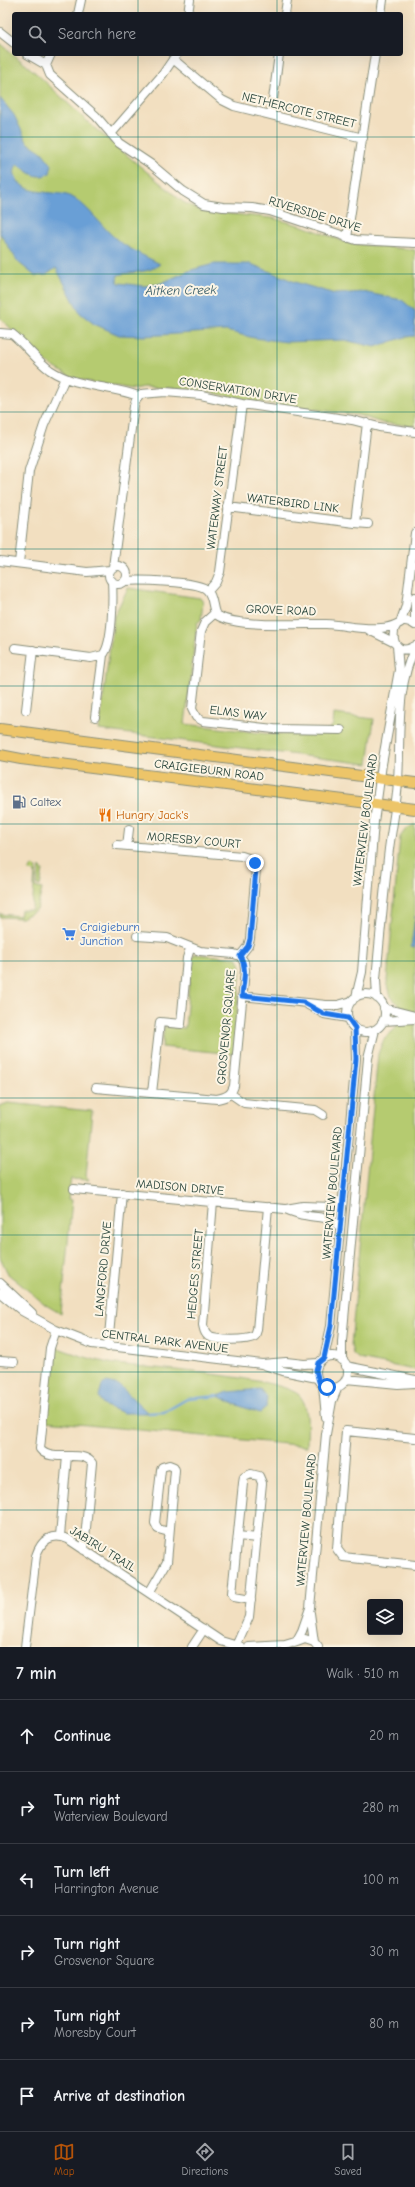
<!DOCTYPE html>
<meta charset="utf-8">
<style>
body{margin:0;font-family:"Comic Neue",sans-serif;background:#242831;color:#f1f3f6}
.controls{position:absolute;right:12px;bottom:12px;display:grid;overflow:hidden;border-radius:4px;box-shadow:0 4px 16px #0002}
.controls button{width:36px;height:36px;display:grid;place-items:center;padding:0;border:0;border-bottom:1px solid #363941;background:#171b24;color:#f1f3f6;font:20px sans-serif}
.stop{position:absolute;width:12px;height:12px;margin:-9px;border:3px solid #1a73e8;border-radius:50%;background:#fff}
.stop.end{background:#1a73e8;border-color:#fff;box-shadow:0 1px 4px #0008}
.list{margin:0;padding:0;list-style:none}
h2{display:flex;justify-content:space-between;align-items:center;height:52px;margin:0;padding:0 16px;font-size:17px}
h2 small{font-size:13px;font-weight:400;color:#9ea1a6}
.list li{display:grid;grid-template-columns:26px 1fr auto;gap:12px;align-items:center;box-sizing:border-box;height:72px;padding:0 16px;border-top:1px solid #363941}
.list b{display:block;font-size:15px;white-space:nowrap}
.list p{margin:0;font-size:13px;white-space:nowrap;color:#9ea1a6}
.list em{font-size:13px;font-style:normal;color:#9ea1a6}
.icon{flex:none;width:22px;height:22px;fill:none;stroke:currentColor;stroke-width:2;stroke-linecap:round;stroke-linejoin:round}
.map{position:relative;flex:none;width:415px;height:1647px;overflow:hidden}
.search{position:absolute;background:#171b24;box-shadow:0 4px 16px #0002;left:12px;right:12px;top:12px;height:44px;display:flex;align-items:center;gap:10px;box-sizing:border-box;padding:0 14px;border-radius:4px;color:#9ea1a6;font-size:15px}
.sheet{height:484px;background:#171b24}
nav{display:flex;justify-content:space-around;align-items:center;box-sizing:border-box;height:56px;border-top:1px solid #363941;background:#171b24;font-size:11px;color:#9ea1a6}
nav a{display:grid;justify-items:center;gap:2px}
nav .on{color:#b45309}
.map>svg:first-child{display:block}
</style>
<div class="map">
<svg width="415" height="1647" viewBox="0 0 415 1647">
<rect width="100%" height="100%" fill="#fcf5e5"/>
<filter id="ink" filterUnits="userSpaceOnUse"><feTurbulence type="fractalNoise" baseFrequency=".025" numOctaves="2"/><feDisplacementMap in="SourceGraphic" scale="8" xChannelSelector="R" yChannelSelector="G"/><feConvolveMatrix kernelMatrix="1 2 1 2 8 2 1 2 1" color-interpolation-filters="sRGB"/></filter>
<filter id="wash" filterUnits="userSpaceOnUse"><feTurbulence type="fractalNoise" baseFrequency=".012" numOctaves="4" result="noise"/><feDisplacementMap in="SourceGraphic" scale="16" xChannelSelector="R" yChannelSelector="G"/><feGaussianBlur stdDeviation="0.9" result="paint"/><feColorMatrix in="noise" values="0 0 0 0 0 0 0 0 0 0 0 0 0 0 0 0 0 1.4 0 .05"/><feComposite in="paint" operator="in"/></filter>
<g filter="url(#wash)">
<rect width="100%" height="100%" fill="#f2dfc0"/>
<!-- green -->
<path fill="#b5cb6f" stroke="#6a8452" d="M0 43 37 74 92 126 183 202 201 211 272 218 306 227 348 243 415 250V426L382 423 358 415 252 401 194 389 143 387 133 389 90 382 69 376 47 363 0 318Z
M128 588 200 598 203 602 201 620 197 623 185 724 270 734 324 733 333 725 334 714 374 719 368 764 99 730 114 616Z
M415 824V1370L359 1359 353 1354 351 1345 378 1054 384 1039 396 1028 399 1007 398 1004 391 997 387 981 400 837 406 829Z
M32 866 37 868 35 887 42 889 37 910 22 918 0 917V914L20 916 21 910H32L35 872 29 871Z
M40 867 43 871 40 886 37 885Z
M195 954 238 958 241 966 234 1054 162 1047 164 1027 185 1028 191 960Z
M8 1103 92 1111 86 1176 89 1180 71 1179 68 1199 72 1200 61 1314 46 1305 8 1274 0 1257V1106Z
M53 1346C71 1353 89 1359 109 1363 142 1368 282 1376 300 1396 310 1407 307 1432 307 1446L46 1421Z"/>
<!-- water -->
<path fill="#699fd6" stroke="#446e85" d="M0 98 14 115 27 142 42 152 52 165 50 173C37 181 28 172 18 164 15 167 14 171 15 175 22 197 54 190 70 196 86 203 101 226 115 238 128 249 145 256 160 264 148 274 133 271 118 275L117 280 119 283 145 286 159 284 191 270 214 264H251L298 283 335 294 363 292 402 300 415 311V336L405 337 375 347 344 340 287 342 254 338 226 331 144 336 119 335 94 324 80 313 56 268 46 275 35 276 18 262 0 233Z
M415 916V948L411 947Z
M107 1382 119 1385 148 1413H123L103 1405 99 1396 102 1385Z
M260 1389 267 1397 266 1408 260 1413 234 1404 218 1396 228 1392Z"/>
<g fill="none" stroke-linecap="round" stroke-linejoin="round">
<!-- stream -->
<path stroke="#699fd6" stroke-width="2.5" d="M148 1413 164 1412 187 1399 218 1396"/>
</g>
</g>
<g filter="url(#ink)">
<g fill="none" stroke-linecap="round" stroke-linejoin="round">
<!-- minor casing -->
<g stroke="#888e7a" stroke-width="10">
<path id="minor" d="M78 14 81 0
M188 14 190 0
M285 14 287 0
M381 14 383 0
M0 32 14 43
M27 54 46 65
M51 54 46 65 50 75 96 116 119 143 152 165 183 191 204 204 223 207 252 208 270 211 356 240 415 243
M173 59 222 100 234 106 363 138
M271 115 279 54
M111 134 163 74 176 55
M347 238 375 54
M0 333 12 334C26 345 36 360 50 370 77 388 109 385 138 396
M228 507 355 523 367 423
M355 523 368 524
M0 561 87 572 110 570
M19 563 29 471 44 425 65 378
M109 575a9 9 0 1 1 18 0a9 9 0 1 1-18 0Z
M113 567 134 406 136 400 141 394 165 392 201 395 242 404 352 420 379 427 415 432
M125 581C138 580 199 581 207 590 213 596 212 605 215 613 228 629 305 623 326 624 345 625 363 630 381 628 388 628 393 626 399 623
M208 591 216 582 220 572 242 404
M415 597V621
M215 613 205 622 201 631 192 709 196 717 203 721 274 729 341 730
M400 623 406 606 415 533
M415 625C387 606 386 664 415 646
M369 630 395 643
M15 648 91 658 103 655C113 643 113 598 112 581
M26 710 33 650
M95 717 103 655
M117 845 242 856 251 859 256 869 250 939 248 946 240 956
M127 846 129 829
M347 1013a19 19 0 1 1 38 0a19 19 0 1 1-38 0Z
M242 996 326 1005H338L352 1001
M356 997 362 972 374 822 382 764 399 670 397 646
M377 998 376 979C380 936 384 892 389 849 392 826 397 803 398 780 401 736 395 688 415 648
M308 1005 324 1014 348 1018
M384 1008 415 1016
M383 1021 415 1019
M96 1088 217 1099C227 1097 231 1095 234 1086L245 970 244 962 240 956 234 954 200 951 167 938 137 936
M152 1093 160 1022 181 1024 187 958 190 949
M231 1094 244 1103 315 1110 323 1115
M74 1189 285 1209C291 1211 297 1214 304 1215 319 1219 328 1214 340 1227
M213 1202 203 1325C204 1329 204 1333 208 1336 216 1341 247 1341 255 1336L257 1330 268 1207
M286 1209 303 1206 332 1207 343 1199
M0 1283 32 1313
M0 1293 22 1311 56 1330 92 1344 262 1364 286 1362 304 1364 318 1363
M56 1330 50 1348 40 1449C51 1464 82 1448 92 1463L84 1550
M108 1347 122 1193
M316 1372a16 16 0 1 1 32 0a16 16 0 1 1-32 0Z
M324 1358 331 1326 356 1059 355 1028
M342 1360V1341L368 1058 375 1030
M0 1361 14 1362
M264 1365 283 1371 317 1378
M346 1366 415 1380
M346 1379 398 1384 415 1383
M323 1385 326 1417
M415 1438 346 1431 337 1549 343 1557 415 1565
M60 1536 67 1456
M238 1536 257 1538
M149 1593 167 1562 175 1470 174 1467 169 1465 162 1467 161 1470 155 1523 158 1529 169 1532
M310 1613 314 1642
M296 1642 302 1631 310 1608 326 1434 332 1401 338 1387
M294 1643 305 1639 314 1642 318 1647
M236 1646 249 1617 262 1483 259 1476 251 1474 244 1477 243 1483 232 1593 234 1597 251 1600
M25 1647 36 1556C41 1540 52 1532 68 1539L221 1641 241 1647
M192 1647 204 1629
M249 1647 285 1645 295 1642"/>
</g>
<!-- major casing -->
<g stroke="#888e7a" stroke-width="12">
<path id="major" d="M0 729 415 783
M0 755 21 759 415 809"/>
</g>
<!-- minor -->
<use href="#minor" stroke="#fff" stroke-width="8"/>
<!-- major -->
<use href="#major" stroke="#edc569" stroke-width="10"/>
</g>
</g>
<g fill="none" stroke-linecap="round" stroke-linejoin="round" filter="url(#ink)">
<!-- route -->
<path stroke="#1a73e8" stroke-width="5" d="M255 863 256 869 250 939 248 946 240 956C248 968 243 983 242 996L303 1002 324 1014 348 1018 355 1028 356 1059 331 1326 324 1358 318 1363 316 1370 319 1382 327 1387"/>
</g>
<!-- grid -->
<path fill="none" stroke="#0f766e" stroke-width="1" stroke-opacity="0.55" d="M138 0V14M277 0V14M138 54V1647M277 54V1647M0 137H415M0 274H415M0 412H415M0 549H415M0 686H415M0 824H415M0 961H415M0 1098H415M0 1235H415M0 1372H415M0 1510H415"/>
<!-- icons -->
<defs>
<g id="fuel-bare" transform="scale(1.08)"><path d="M-5.5-6h7V0h2V4h1.3V-2.5L3-4.5l.8-.8L6-3V5H2.5V1h-1V6h-7ZM-4.2-4.7v3.2H.2V-4.7Z" fill="#5c6f8a" stroke="#fcf5e5" stroke-width="2.5" paint-order="stroke"/></g>
<g id="restaurant-bare" transform="scale(1.08)"><path d="M-5-6h1v4h1v-4h1v4h1v-4h1v5L-1.5 .5V6h-2V.5L-5-1ZM5-6V6H3V1.5H1.5Q1.5-4 5-6Z" fill="#e8710a" stroke="#fcf5e5" stroke-width="2.5" paint-order="stroke"/></g>
<g id="supermarket-bare" transform="scale(1.08)"><path d="M-6-5.5h2.5l.6 2H6L4.5 2H-2.5L-4.4-4H-6ZM-1.5 3.2a1.3 1.3 0 1 0 .1 0ZM3 3.2a1.3 1.3 0 1 0 .1 0Z" fill="#3f7fe0" stroke="#fcf5e5" stroke-width="2.5" paint-order="stroke"/></g>
</defs>
<g fill-rule="evenodd">
<use href="#fuel-bare" x="19" y="802"/>
<use href="#restaurant-bare" x="105" y="815"/>
<use href="#supermarket-bare" x="69" y="934"/>
</g>
<g text-anchor="middle" dominant-baseline="central" stroke-width="4" stroke-linejoin="round" paint-order="stroke">
<!-- street labels -->
<g font-size="12" fill="#1f3d34" stroke="#fcf5e5">
<text transform="translate(299 110) rotate(14)">NETHERCOTE STREET</text>
<text transform="translate(315 214) rotate(17)">RIVERSIDE DRIVE</text>
<text transform="translate(238 390) rotate(9)">CONSERVATION DRIVE</text>
<text transform="translate(217 498) rotate(-83)">WATERWAY STREET</text>
<text transform="translate(293 503) rotate(7)">WATERBIRD LINK</text>
<text transform="translate(281 610) rotate(2)">GROVE ROAD</text>
<text transform="translate(238 713) rotate(7)">ELMS WAY</text>
<text transform="translate(209 770) rotate(7)">CRAIGIEBURN ROAD</text>
<text transform="translate(365 820) rotate(-83)">WATERVIEW BOULEVARD</text>
<text transform="translate(194 840) rotate(5)">MORESBY COURT</text>
<text transform="translate(226 1027) rotate(-85)">GROSVENOR SQUARE</text>
<text transform="translate(180 1187) rotate(5)">MADISON DRIVE</text>
<text transform="translate(332 1193) rotate(-85)">WATERVIEW BOULEVARD</text>
<text transform="translate(103 1269) rotate(-85)">LANGFORD DRIVE</text>
<text transform="translate(195 1274) rotate(-85)">HEDGES STREET</text>
<text transform="translate(165 1341) rotate(7)">CENTRAL PARK AVENUE</text>
<text transform="translate(306 1520) rotate(-85)">WATERVIEW BOULEVARD</text>
<text transform="translate(103 1549) rotate(32)">JABIRU TRAIL</text>
</g>
<!-- service labels -->
<g font-size="12" fill="#4e5e75" stroke="#fcf5e5" text-anchor="start">
<text x="30" y="802">Caltex</text>
</g>
<!-- food labels -->
<g font-size="12" fill="#c56008" stroke="#fcf5e5" text-anchor="start">
<text x="116" y="815">Hungry Jack's</text>
</g>
<!-- shop labels -->
<g font-size="12" fill="#366cbe" stroke="#fcf5e5" text-anchor="start">
<text x="80" y="927">Craigieburn<tspan x="80" dy="14">Junction</tspan></text>
</g>
<!-- water labels -->
<g font-size="13" font-style="italic" fill="#355a65" stroke="#fcf5e5">
<text transform="translate(181 290) rotate(-1)">Aitken Creek</text>
</g>
</g>
</svg>
<div class="controls">
<button><svg class="icon" aria-label="layers" viewBox="0 0 24 24"><path d="M12 4l9 5-9 5-9-5zM3 14l9 5 9-5"/></svg></button>
</div>
<div class="stop" style="left:327px;top:1387px"></div>
<div class="stop end" style="left:255px;top:863px"></div>
<div class="search"><svg class="icon" aria-label="search" viewBox="0 0 24 24"><circle cx="10" cy="10" r="6"/><path d="M15 15l6 6"/></svg>Search here</div>
</div>
<section class="sheet">
<h2>7 min<small>Walk · 510 m</small></h2>
<ul class="list">
<li><svg class="icon" aria-label="ahead" viewBox="0 0 24 24"><path d="M12 20V5M6 11l6-6 6 6"/></svg><div><b>Continue</b></div><em>20 m</em></li>
<li><svg class="icon" aria-label="right" viewBox="0 0 24 24"><path d="M7 20v-9h11M14 6l5 5-5 5"/></svg><div><b>Turn right</b><p>Waterview Boulevard</p></div><em>280 m</em></li>
<li><svg class="icon" aria-label="left" viewBox="0 0 24 24"><path d="M17 20v-9H6M10 6l-5 5 5 5"/></svg><div><b>Turn left</b><p>Harrington Avenue</p></div><em>100 m</em></li>
<li><svg class="icon" aria-label="right" viewBox="0 0 24 24"><path d="M7 20v-9h11M14 6l5 5-5 5"/></svg><div><b>Turn right</b><p>Grosvenor Square</p></div><em>30 m</em></li>
<li><svg class="icon" aria-label="right" viewBox="0 0 24 24"><path d="M7 20v-9h11M14 6l5 5-5 5"/></svg><div><b>Turn right</b><p>Moresby Court</p></div><em>80 m</em></li>
<li><svg class="icon" aria-label="arrive" viewBox="0 0 24 24"><path d="M6 21V4h12l-3 4 3 4H6"/></svg><div><b>Arrive at destination</b></div></li>
</ul>
</section>
<nav>
<a class="on"><svg class="icon" aria-label="map" viewBox="0 0 24 24"><path d="M3 6l6-2 6 2 6-2v14l-6 2-6-2-6 2zM9 4v14M15 6v14"/></svg>Map</a>
<a><svg class="icon" aria-label="directions" viewBox="0 0 24 24"><path d="M12 3l9 9-9 9-9-9zM9 14v-3h6M13 9l2 2-2 2"/></svg>Directions</a>
<a><svg class="icon" aria-label="saved" viewBox="0 0 24 24"><path d="M7 4h10v16l-5-4-5 4z"/></svg>Saved</a>
</nav>
